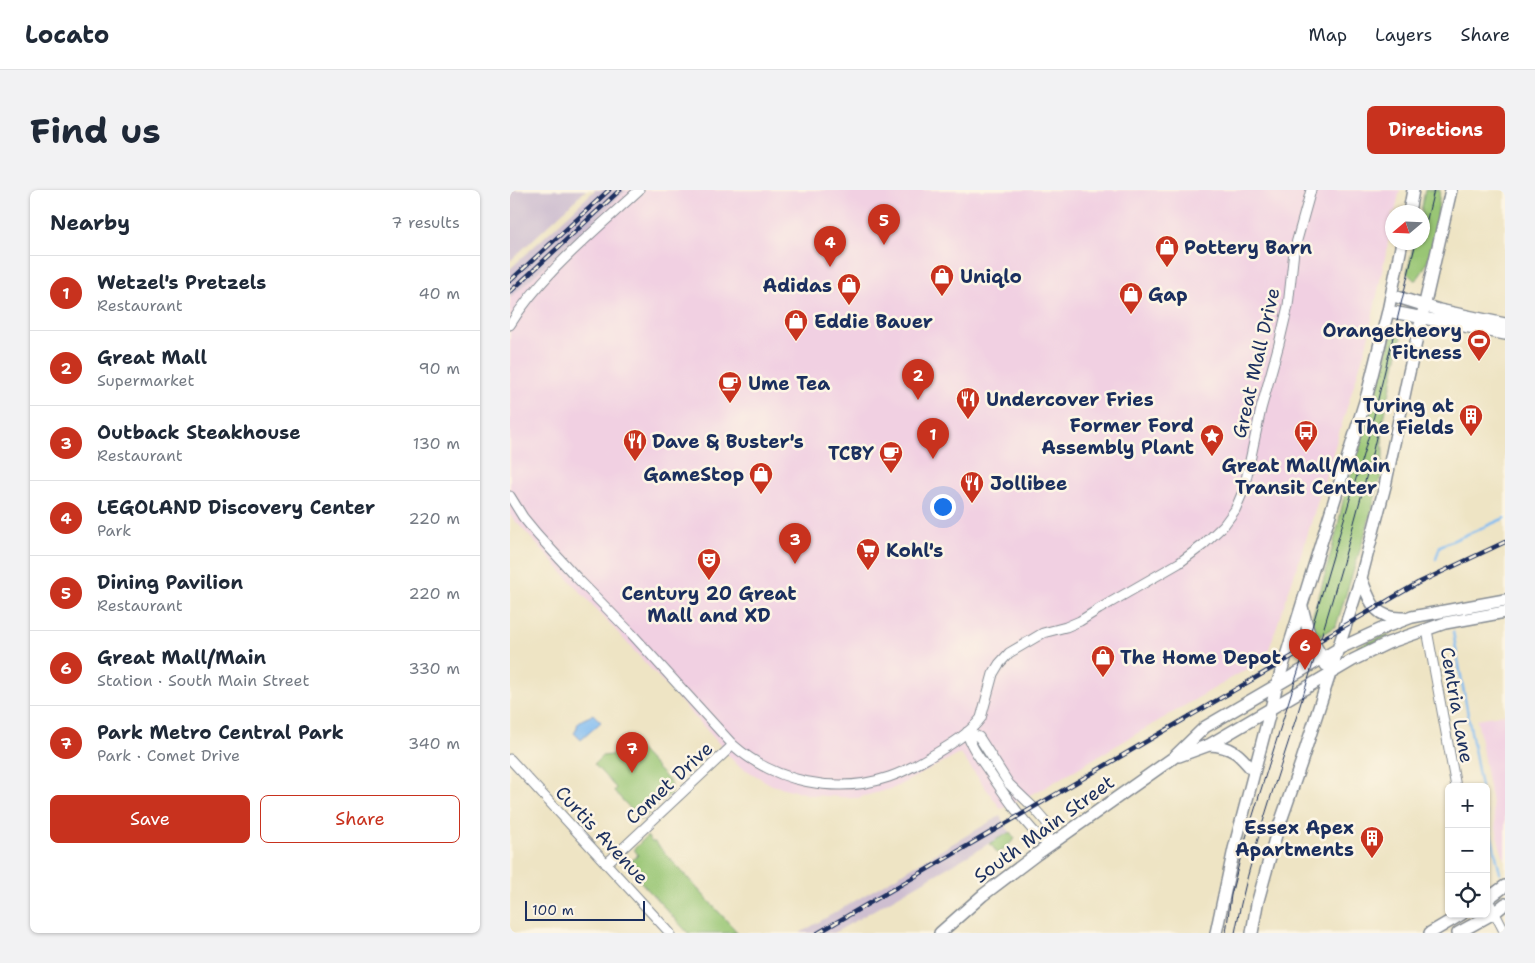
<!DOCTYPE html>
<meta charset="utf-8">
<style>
body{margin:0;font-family:"Shantell Sans",sans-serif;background:#f2f2f3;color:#1f2937}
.controls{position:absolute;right:15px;bottom:15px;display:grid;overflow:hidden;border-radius:8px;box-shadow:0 1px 4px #0004}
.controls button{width:45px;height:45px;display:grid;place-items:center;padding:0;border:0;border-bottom:1px solid #e0e1e3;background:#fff;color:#1f2937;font:25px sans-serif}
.compass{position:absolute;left:875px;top:15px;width:45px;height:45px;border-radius:50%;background:#fff;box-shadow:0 1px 4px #0004;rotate:251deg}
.scale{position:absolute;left:15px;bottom:12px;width:120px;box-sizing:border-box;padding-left:5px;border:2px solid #1b2f5e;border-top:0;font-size:14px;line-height:18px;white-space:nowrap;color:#1b2f5e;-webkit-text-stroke:4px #fcf5e5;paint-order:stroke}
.you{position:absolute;left:432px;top:316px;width:18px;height:18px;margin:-12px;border:4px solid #fff;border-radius:50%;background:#1a73e8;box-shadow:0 0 0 8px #1a73e833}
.badge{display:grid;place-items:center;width:32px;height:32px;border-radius:50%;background:#c8321e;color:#fff;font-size:16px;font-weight:700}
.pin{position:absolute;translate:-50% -41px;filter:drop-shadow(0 1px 2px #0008)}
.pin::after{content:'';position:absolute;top:26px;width:18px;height:15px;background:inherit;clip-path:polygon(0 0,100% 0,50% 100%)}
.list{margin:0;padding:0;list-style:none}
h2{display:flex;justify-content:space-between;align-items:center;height:65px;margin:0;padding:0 20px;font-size:21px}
h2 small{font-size:16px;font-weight:400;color:#747a83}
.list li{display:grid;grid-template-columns:32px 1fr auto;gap:15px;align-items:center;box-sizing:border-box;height:75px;padding:0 20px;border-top:1px solid #e0e1e3}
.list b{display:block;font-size:19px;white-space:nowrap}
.list p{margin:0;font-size:16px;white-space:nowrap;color:#747a83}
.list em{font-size:16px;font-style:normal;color:#747a83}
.actions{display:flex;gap:10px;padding:15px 20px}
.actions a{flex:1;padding:11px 0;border:1px solid #c8321e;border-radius:8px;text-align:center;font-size:18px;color:#c8321e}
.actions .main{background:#c8321e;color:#fff}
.icon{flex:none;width:28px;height:28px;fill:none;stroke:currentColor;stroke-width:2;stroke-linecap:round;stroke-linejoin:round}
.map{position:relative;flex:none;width:995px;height:743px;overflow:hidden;border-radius:8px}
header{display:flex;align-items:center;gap:30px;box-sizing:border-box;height:70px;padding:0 25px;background:#fff;border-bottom:1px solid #e0e1e3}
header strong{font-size:24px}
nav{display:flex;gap:28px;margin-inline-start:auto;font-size:18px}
.intro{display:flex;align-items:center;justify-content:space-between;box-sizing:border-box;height:120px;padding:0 30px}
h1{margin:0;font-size:35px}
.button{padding:12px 22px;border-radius:8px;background:#c8321e;color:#fff;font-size:18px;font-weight:700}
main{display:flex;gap:30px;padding:0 30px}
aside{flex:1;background:#fff;border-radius:8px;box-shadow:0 1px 4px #0004}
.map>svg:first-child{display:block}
</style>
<header>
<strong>Locato</strong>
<nav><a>Map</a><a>Layers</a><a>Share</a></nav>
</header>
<div class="intro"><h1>Find us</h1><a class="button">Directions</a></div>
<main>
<aside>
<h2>Nearby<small>7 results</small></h2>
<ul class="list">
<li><span class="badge">1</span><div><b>Wetzel's Pretzels</b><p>Restaurant</p></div><em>40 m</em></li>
<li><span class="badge">2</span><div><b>Great Mall</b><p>Supermarket</p></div><em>90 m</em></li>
<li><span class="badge">3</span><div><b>Outback Steakhouse</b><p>Restaurant</p></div><em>130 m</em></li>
<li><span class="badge">4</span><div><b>LEGOLAND Discovery Center</b><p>Park</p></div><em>220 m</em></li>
<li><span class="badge">5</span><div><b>Dining Pavilion</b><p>Restaurant</p></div><em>220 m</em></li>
<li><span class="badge">6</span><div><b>Great Mall/Main</b><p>Station · South Main Street</p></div><em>330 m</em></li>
<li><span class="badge">7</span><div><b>Park Metro Central Park</b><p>Park · Comet Drive</p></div><em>340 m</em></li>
</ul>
<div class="actions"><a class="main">Save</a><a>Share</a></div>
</aside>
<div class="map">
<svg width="995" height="743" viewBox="0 0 995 743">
<rect width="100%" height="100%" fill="#fcf5e5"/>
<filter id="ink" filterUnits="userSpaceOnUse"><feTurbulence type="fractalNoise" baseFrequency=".02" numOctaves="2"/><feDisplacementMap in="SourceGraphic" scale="10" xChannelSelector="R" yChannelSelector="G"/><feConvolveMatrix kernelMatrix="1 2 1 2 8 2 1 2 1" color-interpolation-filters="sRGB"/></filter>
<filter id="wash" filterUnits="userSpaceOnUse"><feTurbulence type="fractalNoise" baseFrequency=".0096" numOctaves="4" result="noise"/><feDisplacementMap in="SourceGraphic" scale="20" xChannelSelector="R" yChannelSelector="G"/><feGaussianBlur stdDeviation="1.12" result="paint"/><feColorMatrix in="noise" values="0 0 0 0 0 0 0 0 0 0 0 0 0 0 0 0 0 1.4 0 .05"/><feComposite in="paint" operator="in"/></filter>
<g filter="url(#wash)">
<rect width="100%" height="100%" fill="#eee4c4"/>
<!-- built -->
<path fill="#f1d0e2" d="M117 0H890L885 22H882V34L857 153 793 359 756 468 534 598 491 619 450 563 384 598 347 608 301 605 262 595 226 574 205 549 0 325V108Z
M995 524V670L989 654 967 529Z"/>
<!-- industrial -->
<path fill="#cebed0" d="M0 0H76L0 71Z
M85 0H117L0 108V79Z
M490 626 499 642 324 743H290Z"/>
<!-- green -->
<path fill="#99c674" stroke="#5a7a69" d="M915 0H930C927 27 925 71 905 91L897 83 904 53 912 52V22H911Z
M887 137H891L893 140 872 238 873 264 872 282 856 341 826 436 806 448 800 433 811 399 827 340 833 311 864 211 880 151 883 141Z
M879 444V446L849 460H847L848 456Z
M119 548 161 593V603L131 630 104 601 106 598 84 574 92 566 101 565 106 560 107 555Z
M500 642 505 649 488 664 480 653Z
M137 646 142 652H145L228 743H178L116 676 128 665 124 659Z"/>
<!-- water -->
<path fill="#80bcf2" stroke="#4e76a8" d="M83 524 91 532 71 550 64 543C68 539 66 536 69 532 73 528 79 528 83 524Z"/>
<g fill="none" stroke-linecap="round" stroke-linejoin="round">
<!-- stream -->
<path stroke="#80bcf2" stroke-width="2.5" d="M926 369 930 356 995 328
M943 442 971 597
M976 622 990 683"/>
</g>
</g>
<g filter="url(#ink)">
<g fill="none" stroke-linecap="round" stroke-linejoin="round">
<!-- minor casing -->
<g stroke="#848a91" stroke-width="11">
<path id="minor" d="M0 135C31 84 85 41 129 0
M0 306 13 327 27 344 68 389 121 443 223 555C265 592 326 605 379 587 395 582 409 573 423 565 440 555 459 544 471 528L483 484 489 474 499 463 533 443 556 437 570 431 589 419 669 373 693 355 714 335 725 320 734 299 751 219 769 154 778 116 784 61 801 0
M917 440 946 597
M457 542 469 547 499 594 524 618 537 633 539 656
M457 542C460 556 470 568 478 580 496 607 514 634 539 656
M0 569 160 743
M96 674 223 555
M976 706 995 743"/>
</g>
<!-- major casing -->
<g stroke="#848a91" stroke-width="14">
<path id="major" d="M899 22 903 0
M881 105 929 120 995 134
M878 121 995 144
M851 388C860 411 864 429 893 428
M792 417 799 444 816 475
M699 555C723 556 730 565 744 582
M669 566 699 555 843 470 878 453 935 433 995 422
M976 710 995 696
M430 743 473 705 527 664 663 568 695 537 767 495 828 459 878 436 902 427 995 410
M706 743 724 659 767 495 857 205 878 121 892 52
M742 743 747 714 766 645 791 573 851 388 875 296 898 187 941 0
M920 743 952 724
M948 743 984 723 995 714"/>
</g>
<!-- minor -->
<use href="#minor" stroke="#fff" stroke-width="9"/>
<!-- major -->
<use href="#major" stroke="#fff" stroke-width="11"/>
<!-- tram -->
<path stroke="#1b2f5e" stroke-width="1" d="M912 50 924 0
M716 743 721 705 734 654 802 437 861 238 906 52
M725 743C739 667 765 595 788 522 818 426 847 329 870 231"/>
<!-- rail casing -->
<g stroke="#1b2f5e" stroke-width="4.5">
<path id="rail" d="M0 91 99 0
M0 102 110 0
M308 743 908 393 995 352"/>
</g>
<!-- rail -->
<use href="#rail" stroke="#fcf5e5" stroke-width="2.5" stroke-dasharray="8" stroke-linecap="butt"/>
</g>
</g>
<!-- icons -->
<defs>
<g id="shop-pin" transform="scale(1.25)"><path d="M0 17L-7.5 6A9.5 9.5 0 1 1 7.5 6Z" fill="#c8321e" stroke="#fcf5e5"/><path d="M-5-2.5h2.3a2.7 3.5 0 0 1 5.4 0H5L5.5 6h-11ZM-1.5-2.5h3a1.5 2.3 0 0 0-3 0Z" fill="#fff"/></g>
<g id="stadium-pin" transform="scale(1.25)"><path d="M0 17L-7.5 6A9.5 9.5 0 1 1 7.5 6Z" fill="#c8321e" stroke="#fcf5e5"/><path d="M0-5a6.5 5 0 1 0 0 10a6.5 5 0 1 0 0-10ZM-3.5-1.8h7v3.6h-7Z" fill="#fff"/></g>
<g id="cafe-pin" transform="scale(1.25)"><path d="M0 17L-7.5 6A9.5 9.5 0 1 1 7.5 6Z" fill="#c8321e" stroke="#fcf5e5"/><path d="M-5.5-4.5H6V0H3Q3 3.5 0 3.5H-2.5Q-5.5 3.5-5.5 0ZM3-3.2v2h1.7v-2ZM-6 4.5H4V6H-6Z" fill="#fff"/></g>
<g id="restaurant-pin" transform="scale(1.25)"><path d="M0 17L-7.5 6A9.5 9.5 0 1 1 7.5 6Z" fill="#c8321e" stroke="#fcf5e5"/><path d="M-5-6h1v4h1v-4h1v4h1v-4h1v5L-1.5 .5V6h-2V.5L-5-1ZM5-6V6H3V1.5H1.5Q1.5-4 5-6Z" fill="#fff"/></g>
<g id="building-pin" transform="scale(1.25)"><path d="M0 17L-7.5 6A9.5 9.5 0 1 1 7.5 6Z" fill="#c8321e" stroke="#fcf5e5"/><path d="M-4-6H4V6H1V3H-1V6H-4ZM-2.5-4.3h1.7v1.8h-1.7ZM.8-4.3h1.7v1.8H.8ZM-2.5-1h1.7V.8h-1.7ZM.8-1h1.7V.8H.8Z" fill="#fff"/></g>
<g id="bus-pin" transform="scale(1.25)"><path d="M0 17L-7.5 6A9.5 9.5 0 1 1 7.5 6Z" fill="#c8321e" stroke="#fcf5e5"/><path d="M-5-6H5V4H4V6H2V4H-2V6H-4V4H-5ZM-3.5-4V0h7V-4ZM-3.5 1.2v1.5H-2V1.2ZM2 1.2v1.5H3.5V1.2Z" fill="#fff"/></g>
<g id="sight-pin" transform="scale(1.25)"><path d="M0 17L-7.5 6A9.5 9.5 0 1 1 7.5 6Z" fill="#c8321e" stroke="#fcf5e5"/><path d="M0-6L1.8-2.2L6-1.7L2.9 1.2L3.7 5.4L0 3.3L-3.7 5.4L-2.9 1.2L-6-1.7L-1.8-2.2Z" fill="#fff"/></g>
<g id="supermarket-pin" transform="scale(1.25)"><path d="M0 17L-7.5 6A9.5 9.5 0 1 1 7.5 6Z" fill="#c8321e" stroke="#fcf5e5"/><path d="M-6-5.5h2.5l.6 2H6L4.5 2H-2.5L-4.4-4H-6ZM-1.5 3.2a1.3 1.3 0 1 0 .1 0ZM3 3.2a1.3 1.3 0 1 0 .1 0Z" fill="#fff"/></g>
<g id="theatre-pin" transform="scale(1.25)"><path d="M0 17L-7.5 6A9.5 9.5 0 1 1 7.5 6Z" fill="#c8321e" stroke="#fcf5e5"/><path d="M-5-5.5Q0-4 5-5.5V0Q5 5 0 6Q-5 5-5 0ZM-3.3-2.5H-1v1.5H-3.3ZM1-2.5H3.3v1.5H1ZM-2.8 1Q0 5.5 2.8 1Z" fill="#fff"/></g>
</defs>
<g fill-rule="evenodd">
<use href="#shop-pin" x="657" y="57"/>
<use href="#shop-pin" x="432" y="86"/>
<use href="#shop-pin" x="339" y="95"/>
<use href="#shop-pin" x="621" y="104"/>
<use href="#shop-pin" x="286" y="131"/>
<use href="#stadium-pin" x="969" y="151"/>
<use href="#cafe-pin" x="220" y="193"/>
<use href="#restaurant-pin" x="458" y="209"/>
<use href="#building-pin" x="961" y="226"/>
<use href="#bus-pin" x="796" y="242"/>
<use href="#sight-pin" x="702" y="246"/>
<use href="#restaurant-pin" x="125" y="251"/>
<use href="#cafe-pin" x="381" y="263"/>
<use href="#shop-pin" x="251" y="284"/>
<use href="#restaurant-pin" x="462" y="293"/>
<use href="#supermarket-pin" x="358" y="360"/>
<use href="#theatre-pin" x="199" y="370"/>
<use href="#shop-pin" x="593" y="467"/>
<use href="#building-pin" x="862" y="648"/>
</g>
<g text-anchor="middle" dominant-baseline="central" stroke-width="5" stroke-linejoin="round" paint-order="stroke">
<!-- poi labels -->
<g font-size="19" font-weight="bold" fill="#1b2f5e" stroke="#fcf5e5" text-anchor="start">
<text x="674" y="57">Pottery Barn</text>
<text x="450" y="86">Uniqlo</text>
<text x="322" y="95" text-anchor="end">Adidas</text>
<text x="638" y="104">Gap</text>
<text x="304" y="131">Eddie Bauer</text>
<text x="952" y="140" text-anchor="end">Orangetheory<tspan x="952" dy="22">Fitness</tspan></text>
<text x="238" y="193">Ume Tea</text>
<text x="476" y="209">Undercover Fries</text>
<text x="944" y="215" text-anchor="end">Turing at<tspan x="944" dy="22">The Fields</tspan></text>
<text x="684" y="235" text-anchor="end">Former Ford<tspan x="684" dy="22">Assembly Plant</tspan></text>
<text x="142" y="251">Dave &amp; Buster's</text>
<text x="364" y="263" text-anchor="end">TCBY</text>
<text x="796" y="275" text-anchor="middle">Great Mall/Main<tspan x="796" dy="22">Transit Center</tspan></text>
<text x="234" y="284" text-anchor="end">GameStop</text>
<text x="480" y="293">Jollibee</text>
<text x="376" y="360">Kohl's</text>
<text x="199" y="403" text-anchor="middle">Century 20 Great<tspan x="199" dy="22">Mall and XD</tspan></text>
<text x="610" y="467">The Home Depot</text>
<text x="844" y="637" text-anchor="end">Essex Apex<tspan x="844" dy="22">Apartments</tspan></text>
</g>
<!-- street labels -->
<g font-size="19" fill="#1b2f5e" stroke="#fcf5e5">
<text transform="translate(746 173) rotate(-77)">Great Mall Drive</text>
<text transform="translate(947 515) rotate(80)">Centria Lane</text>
<text transform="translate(159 593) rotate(-43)">Comet Drive</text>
<text transform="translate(534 639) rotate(-36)">South Main Street</text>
<text transform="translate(92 645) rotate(47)">Curtis Avenue</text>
</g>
</g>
</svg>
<div class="controls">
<button>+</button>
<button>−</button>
<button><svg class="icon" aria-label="locate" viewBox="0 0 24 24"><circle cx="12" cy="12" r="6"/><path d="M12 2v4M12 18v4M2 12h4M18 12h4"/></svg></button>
</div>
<svg class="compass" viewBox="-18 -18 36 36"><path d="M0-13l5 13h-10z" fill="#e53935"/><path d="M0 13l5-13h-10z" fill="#747a83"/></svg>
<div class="scale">100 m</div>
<div class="you"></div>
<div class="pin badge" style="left:423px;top:269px">1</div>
<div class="pin badge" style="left:408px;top:210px">2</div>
<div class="pin badge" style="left:285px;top:374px">3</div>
<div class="pin badge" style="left:320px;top:77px">4</div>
<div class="pin badge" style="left:374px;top:55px">5</div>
<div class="pin badge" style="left:795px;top:480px">6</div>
<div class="pin badge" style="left:122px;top:583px">7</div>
</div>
</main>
